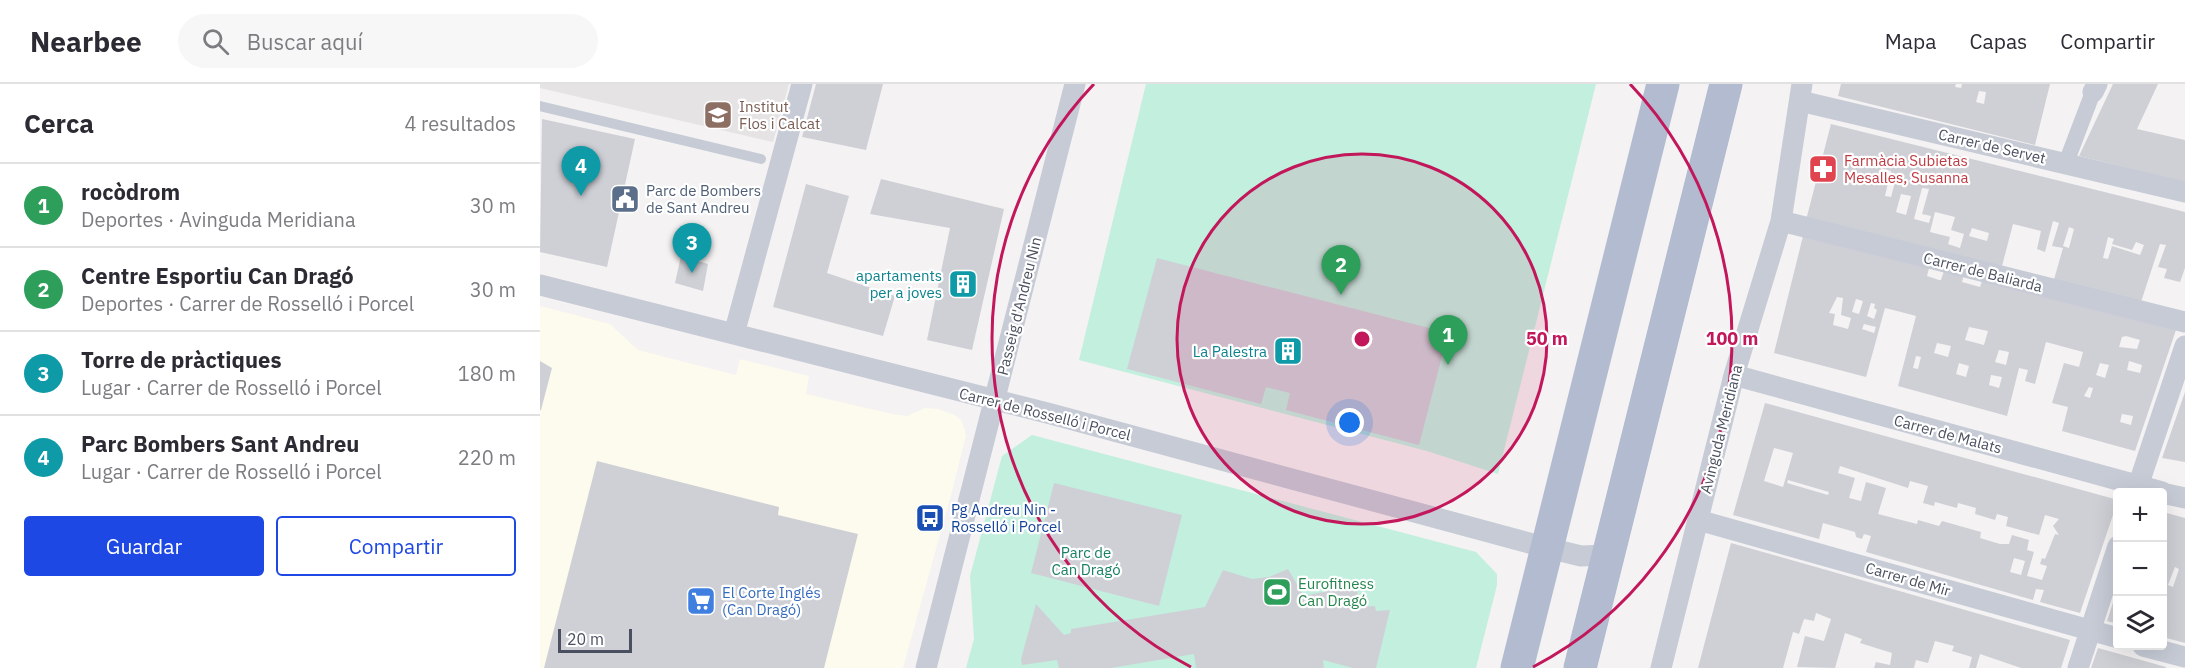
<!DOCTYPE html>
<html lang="es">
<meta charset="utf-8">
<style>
body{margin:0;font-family:"IBM Plex Sans",sans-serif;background:#f7f7f7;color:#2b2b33}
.controls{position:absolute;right:18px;bottom:18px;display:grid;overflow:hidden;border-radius:6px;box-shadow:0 6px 24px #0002}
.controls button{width:54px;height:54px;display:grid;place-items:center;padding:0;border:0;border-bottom:2px solid #e1e1e2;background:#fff;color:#2b2b33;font:30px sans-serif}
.scale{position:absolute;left:18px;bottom:15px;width:74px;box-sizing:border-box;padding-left:6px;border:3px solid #4a505f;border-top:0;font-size:16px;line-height:21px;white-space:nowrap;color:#4a505f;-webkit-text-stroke:4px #fff;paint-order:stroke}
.you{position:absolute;left:810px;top:339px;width:21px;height:21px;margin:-15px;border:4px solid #fff;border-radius:50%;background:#1a73e8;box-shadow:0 0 0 9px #1a73e833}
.badge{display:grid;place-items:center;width:39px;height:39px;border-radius:50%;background:#1d48e3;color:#fff;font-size:20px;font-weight:700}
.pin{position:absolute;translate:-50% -50px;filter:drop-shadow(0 2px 3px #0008)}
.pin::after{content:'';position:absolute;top:32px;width:21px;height:18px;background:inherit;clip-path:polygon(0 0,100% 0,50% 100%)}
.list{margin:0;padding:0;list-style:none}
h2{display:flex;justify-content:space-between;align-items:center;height:78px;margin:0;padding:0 24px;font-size:26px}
h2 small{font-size:20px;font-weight:400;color:#7c7c81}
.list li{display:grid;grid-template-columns:39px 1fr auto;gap:18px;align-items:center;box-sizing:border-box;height:84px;padding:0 24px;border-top:2px solid #e1e1e2}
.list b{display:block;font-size:22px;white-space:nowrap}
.list p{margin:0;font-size:20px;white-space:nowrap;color:#7c7c81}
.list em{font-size:20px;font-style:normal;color:#7c7c81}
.actions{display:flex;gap:12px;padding:18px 24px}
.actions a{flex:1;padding:14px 0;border:2px solid #1d48e3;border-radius:6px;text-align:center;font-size:21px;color:#1d48e3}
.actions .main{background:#1d48e3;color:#fff}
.icon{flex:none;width:33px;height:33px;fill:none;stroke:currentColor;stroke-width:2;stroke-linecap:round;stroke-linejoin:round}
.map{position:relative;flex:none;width:1645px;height:584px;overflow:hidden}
header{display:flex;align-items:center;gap:36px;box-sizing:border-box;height:84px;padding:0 30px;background:#fff;border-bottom:2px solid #e1e1e2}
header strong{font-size:28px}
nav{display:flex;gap:33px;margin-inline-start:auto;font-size:21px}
.search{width:420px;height:54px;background:#f7f7f7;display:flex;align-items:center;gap:15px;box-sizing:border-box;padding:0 21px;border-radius:33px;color:#7c7c81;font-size:22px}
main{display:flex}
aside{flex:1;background:#fff}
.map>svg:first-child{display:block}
</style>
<header>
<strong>Nearbee</strong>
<div class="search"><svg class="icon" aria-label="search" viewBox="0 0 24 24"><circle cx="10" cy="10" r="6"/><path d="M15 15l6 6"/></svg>Buscar aquí</div>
<nav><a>Mapa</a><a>Capas</a><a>Compartir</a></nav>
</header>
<main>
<aside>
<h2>Cerca<small>4 resultados</small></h2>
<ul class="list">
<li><span class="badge" style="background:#2e9e5b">1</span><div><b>rocòdrom</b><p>Deportes · Avinguda Meridiana</p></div><em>30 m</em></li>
<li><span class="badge" style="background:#2e9e5b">2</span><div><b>Centre Esportiu Can Dragó</b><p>Deportes · Carrer de Rosselló i Porcel</p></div><em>30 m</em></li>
<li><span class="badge" style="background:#0f9aa8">3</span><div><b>Torre de pràctiques</b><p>Lugar · Carrer de Rosselló i Porcel</p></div><em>180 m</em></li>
<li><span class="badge" style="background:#0f9aa8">4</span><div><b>Parc Bombers Sant Andreu</b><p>Lugar · Carrer de Rosselló i Porcel</p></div><em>220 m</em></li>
</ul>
<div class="actions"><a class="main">Guardar</a><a>Compartir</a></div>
</aside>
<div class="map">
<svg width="1645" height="584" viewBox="0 0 1645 584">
<rect width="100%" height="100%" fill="#f4f2f2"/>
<!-- commercial -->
<path fill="#fcfbed" d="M0 222 70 240 98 266 196 291 200 275 269 292 266 310 352 330 367 332 385 324 398 325 415 331 422 337 426 351 411 411 363 584H0Z"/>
<!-- education -->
<path fill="#e5e3e4" d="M0 0H249L233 58 0 4Z"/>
<!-- green -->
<path fill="#c2efde" d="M606 0H1056L958 390 887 367 539 276Z
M492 351 936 468 957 490V501L936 584H426L434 555 430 492 462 372Z"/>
<!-- building -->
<path fill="#cfd0d6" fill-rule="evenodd" d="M276 0H343L326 66 262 53Z
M1301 0H1416L1415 3 1421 4 1422 0H1510L1495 61 1298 12ZM1439 7 1446 8 1444 20 1436 18Z
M1573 0H1618L1597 45 1645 56V98L1539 72Z
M2 35 95 55 67 183 0 168Z
M1291 40 1645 128V184L1640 198 1624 194 1627 185 1618 183 1626 161 1620 160 1600 221 1513 199 1523 164 1512 162 1519 139 1513 137 1505 168 1497 165 1501 147 1473 140 1461 186 1266 136ZM1341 84 1351 87 1349 96 1355 98 1351 113 1345 112 1349 95 1339 92ZM1382 104 1389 105 1382 130 1391 132 1389 139 1374 135ZM1361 110 1371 112 1366 131 1356 128ZM1395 128 1415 133 1411 146 1424 150 1420 164 1408 160 1410 153 1390 148ZM1529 143 1534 145 1529 164 1523 162ZM1432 144 1449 149 1447 157 1429 152ZM1568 153 1574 155 1572 160 1592 166 1596 158 1604 161 1600 171 1572 162 1568 175 1563 174Z
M341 95 464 125 432 266 387 256 410 144 330 130Z
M266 100 309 112 287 189 355 212 343 252 233 223Z
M1264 148 1390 180 1387 192 1399 196H1401L1405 184 1424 189 1422 198 1440 203 1443 194 1637 243 1595 367 1522 347 1528 323 1512 319 1524 279 1539 283 1543 268 1506 258 1495 300 1485 297 1488 286 1479 284 1467 332 1358 302 1376 232 1361 228 1345 224 1326 293 1234 269ZM1297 213 1303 214 1301 231 1311 234 1308 245 1293 241 1295 230 1289 229ZM1316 215 1323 217 1319 230 1312 228ZM1331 219 1335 220 1334 224 1337 226 1334 235 1327 232ZM1324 240 1336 243 1334 249 1322 245ZM1429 243 1448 247 1444 261 1425 256ZM1586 252 1600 256 1597 265 1579 263 1582 253ZM1397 259 1411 262 1408 273 1394 269ZM1459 266 1469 268 1466 281 1455 278ZM1376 272 1381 273 1378 285 1373 284ZM1589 277 1602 281 1600 289 1587 286ZM1419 279 1429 282 1426 293 1416 290ZM1560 279 1569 281 1565 294 1556 291ZM1451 291 1462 293 1459 304 1449 301ZM1549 303 1553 304 1550 314 1544 312ZM1582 330 1593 332 1591 341 1580 338Z
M141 172 168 180 163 207 135 199Z
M617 174 908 249 879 361 746 326 750 309 726 303 721 320 587 285Z
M0 277 12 284 1 326H0Z
M1645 308V378L1622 374Z
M1225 319 1578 416 1540 529 1500 518 1504 506 1496 505 1493 516 1326 468 1331 452 1324 450 1322 455 1316 453 1315 448 1283 439 1279 455 1193 431ZM1234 364 1253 369 1243 403 1224 397ZM1300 382 1368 404 1370 397 1388 402 1383 419 1394 422 1395 418 1417 424 1418 419 1436 424 1435 430 1455 436 1457 430 1468 433 1466 442 1499 451 1505 431 1519 435 1513 442 1519 451 1515 450 1505 475 1502 474 1500 480 1507 482 1502 496 1487 492 1494 468 1487 466 1489 456 1472 451 1469 460H1460L1440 454 1441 448 1402 437 1399 442 1378 436 1377 440 1338 430 1346 404 1326 398 1321 417 1309 414 1315 394 1298 389ZM1248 396 1289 408 1288 411 1247 399ZM1474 474 1485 477 1481 491 1470 488Z
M57 377 239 423 238 431 318 450 284 584H4Z
M514 399 642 431 619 522 491 489Z
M1623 428 1645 434V559L1623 553ZM1635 483 1639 485 1633 503 1628 501Z
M1191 459 1283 485 1530 556 1521 584H1481L1440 570 1436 584H1429L1432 573 1412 567 1414 562 1395 557 1388 579 1376 576 1374 584H1334L1336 578 1350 581 1352 569 1320 559 1322 555 1305 549 1295 584 1257 583 1265 552 1284 557 1291 535 1276 529 1274 537 1264 535 1259 550 1253 548 1243 584H1158Z
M748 485 764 512 816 501 820 523 835 522 836 527 850 526 836 584H813L783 576 784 584H656L654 570 571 584H519L517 576 482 581 481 575 496 520 524 551 531 549V545L665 523 683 486 712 495 729 493Z
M1577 506H1578V540L1567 537Z
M1558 564 1626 583V584H1551Z"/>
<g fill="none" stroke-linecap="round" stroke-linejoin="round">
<!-- service -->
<path stroke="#c6cbd6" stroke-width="10" d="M0 22 221 75"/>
<!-- pedestrian -->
<path stroke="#c6cbd6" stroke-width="16" d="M1526 79 1553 8"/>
<!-- minor -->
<path stroke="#c6cbd6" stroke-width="21" d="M1553 8 1557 0
M1260 17 1645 108
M1241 137 1645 238
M0 201 511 330 1008 464 1041 472 1068 471
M194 250 262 0
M1194 291 1622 408
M1596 408 1645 262
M1622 409 1645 414
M1158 436 1578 554
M1603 562 1645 573
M386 584 535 0
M1121 584 1194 291 1241 137 1262 0
M1538 584 1578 462"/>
<!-- primary -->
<path stroke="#b2bbcf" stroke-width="33" d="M977 584 1123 0
M1040 584 1186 0"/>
</g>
<!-- distance rings -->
<circle cx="822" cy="255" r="185" fill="#c2185b" fill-opacity=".12"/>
<g fill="none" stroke="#c2185b" stroke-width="3">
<circle cx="822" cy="255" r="185"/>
<path d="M651 583A370 370 0 0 1 554 0M1090 0A370 370 0 0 1 993 583"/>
</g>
<!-- icons -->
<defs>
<g id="school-square" transform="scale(1.5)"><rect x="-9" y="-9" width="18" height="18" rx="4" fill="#8d6e63" stroke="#fff"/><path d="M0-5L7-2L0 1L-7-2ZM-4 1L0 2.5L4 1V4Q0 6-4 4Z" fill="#fff"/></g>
<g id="pharmacy-square" transform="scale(1.5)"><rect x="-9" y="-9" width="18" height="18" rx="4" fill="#e0444e" stroke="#fff"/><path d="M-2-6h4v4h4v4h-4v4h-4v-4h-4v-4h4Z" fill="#fff"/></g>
<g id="civic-square" transform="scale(1.5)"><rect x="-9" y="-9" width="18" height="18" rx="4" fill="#5c6f8a" stroke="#fff"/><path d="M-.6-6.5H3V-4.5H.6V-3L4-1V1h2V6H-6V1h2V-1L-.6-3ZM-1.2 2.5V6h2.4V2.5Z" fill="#fff"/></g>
<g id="building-square" transform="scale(1.5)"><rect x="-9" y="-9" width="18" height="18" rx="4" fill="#0f9aa8" stroke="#fff"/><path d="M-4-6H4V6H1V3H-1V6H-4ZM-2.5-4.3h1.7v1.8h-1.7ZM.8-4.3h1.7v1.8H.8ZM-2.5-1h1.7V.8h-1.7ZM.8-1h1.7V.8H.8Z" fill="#fff"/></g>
<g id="bus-square" transform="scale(1.5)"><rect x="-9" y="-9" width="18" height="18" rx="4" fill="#1a4fb4" stroke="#fff"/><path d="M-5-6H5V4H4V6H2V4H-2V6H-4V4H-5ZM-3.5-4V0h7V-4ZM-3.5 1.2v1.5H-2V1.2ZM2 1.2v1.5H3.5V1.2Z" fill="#fff"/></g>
<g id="stadium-square" transform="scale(1.5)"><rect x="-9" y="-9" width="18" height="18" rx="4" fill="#2e9e5b" stroke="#fff"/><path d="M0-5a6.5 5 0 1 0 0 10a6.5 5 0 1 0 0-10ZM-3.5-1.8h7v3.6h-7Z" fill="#fff"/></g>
<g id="supermarket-square" transform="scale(1.5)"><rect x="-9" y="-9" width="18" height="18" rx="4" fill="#3f7fe0" stroke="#fff"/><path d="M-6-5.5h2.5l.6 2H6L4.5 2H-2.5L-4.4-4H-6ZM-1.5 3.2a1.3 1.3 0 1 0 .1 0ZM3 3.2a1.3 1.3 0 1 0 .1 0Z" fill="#fff"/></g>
</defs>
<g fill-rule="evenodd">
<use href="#school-square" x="178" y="31"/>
<use href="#pharmacy-square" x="1283" y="85"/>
<use href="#civic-square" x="85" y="115"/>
<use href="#building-square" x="423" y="200"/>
<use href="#building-square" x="748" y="267"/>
<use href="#bus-square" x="390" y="434"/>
<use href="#stadium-square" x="737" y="508"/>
<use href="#supermarket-square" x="161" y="517"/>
</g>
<g text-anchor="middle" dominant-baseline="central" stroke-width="4.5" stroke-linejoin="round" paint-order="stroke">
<!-- education labels -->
<g font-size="15" fill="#785e54" stroke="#fff" text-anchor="start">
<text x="199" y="22">Institut<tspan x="199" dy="17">Flos i Calcat</tspan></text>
</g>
<!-- street labels -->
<g font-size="15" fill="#4a505f" stroke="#fff">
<text transform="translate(1452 62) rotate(13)">Carrer de Servet</text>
<text transform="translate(1443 188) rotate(14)">Carrer de Baliarda</text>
<text transform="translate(479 222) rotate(-76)">Passeig d'Andreu Nin</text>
<text transform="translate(505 330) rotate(14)">Carrer de Rosselló i Porcel</text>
<text transform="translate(1181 345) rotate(-76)">Avinguda Meridiana</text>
<text transform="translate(1408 350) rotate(15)">Carrer de Malats</text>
<text transform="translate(1368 495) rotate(16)">Carrer de Mir</text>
</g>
<!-- health labels -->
<g font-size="15" fill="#be3a42" stroke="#fff" text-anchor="start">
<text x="1304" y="76">Farmàcia Subietas<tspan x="1304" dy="17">Mesalles, Susanna</tspan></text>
</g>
<!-- service labels -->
<g font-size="15" fill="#4e5e75" stroke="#fff" text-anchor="start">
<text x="106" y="106">Parc de Bombers<tspan x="106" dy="17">de Sant Andreu</tspan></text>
</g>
<!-- culture labels -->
<g font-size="15" fill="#0d838f" stroke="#fff" text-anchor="end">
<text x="402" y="191">apartaments<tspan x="402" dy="17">per a joves</tspan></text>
<text x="727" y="267">La Palestra</text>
</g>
<!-- transit labels -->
<g font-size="15" fill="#164399" stroke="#fff" text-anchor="start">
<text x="411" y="425">Pg Andreu Nin -<tspan x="411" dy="17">Rosselló i Porcel</tspan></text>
</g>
<!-- park labels -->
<g font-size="15" fill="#198164" stroke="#fff">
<text x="546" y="468">Parc de<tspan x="546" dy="17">Can Dragó</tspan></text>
</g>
<!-- leisure labels -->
<g font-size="15" fill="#27864d" stroke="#fff" text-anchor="start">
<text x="758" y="499">Eurofitness<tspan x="758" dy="17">Can Dragó</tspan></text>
</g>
<!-- shop labels -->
<g font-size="15" fill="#366cbe" stroke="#fff" text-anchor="start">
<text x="182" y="508">El Corte Inglés<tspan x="182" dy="17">(Can Dragó)</tspan></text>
</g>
</g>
<circle cx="822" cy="255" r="9" fill="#c2185b" stroke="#fff" stroke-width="3"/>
<g font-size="18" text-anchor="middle" font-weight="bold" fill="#c2185b" stroke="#fff" stroke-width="4.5" stroke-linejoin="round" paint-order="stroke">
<text x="1007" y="261">50 m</text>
<text x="1192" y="261">100 m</text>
</g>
</svg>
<div class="controls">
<button>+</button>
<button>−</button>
<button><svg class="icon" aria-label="layers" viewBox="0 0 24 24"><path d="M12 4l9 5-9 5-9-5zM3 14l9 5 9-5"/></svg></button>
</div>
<div class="scale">20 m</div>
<div class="you"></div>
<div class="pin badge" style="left:908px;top:281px;background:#2e9e5b">1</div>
<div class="pin badge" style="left:801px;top:211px;background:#2e9e5b">2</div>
<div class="pin badge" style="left:152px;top:189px;background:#0f9aa8">3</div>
<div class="pin badge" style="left:41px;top:112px;background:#0f9aa8">4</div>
</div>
</main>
